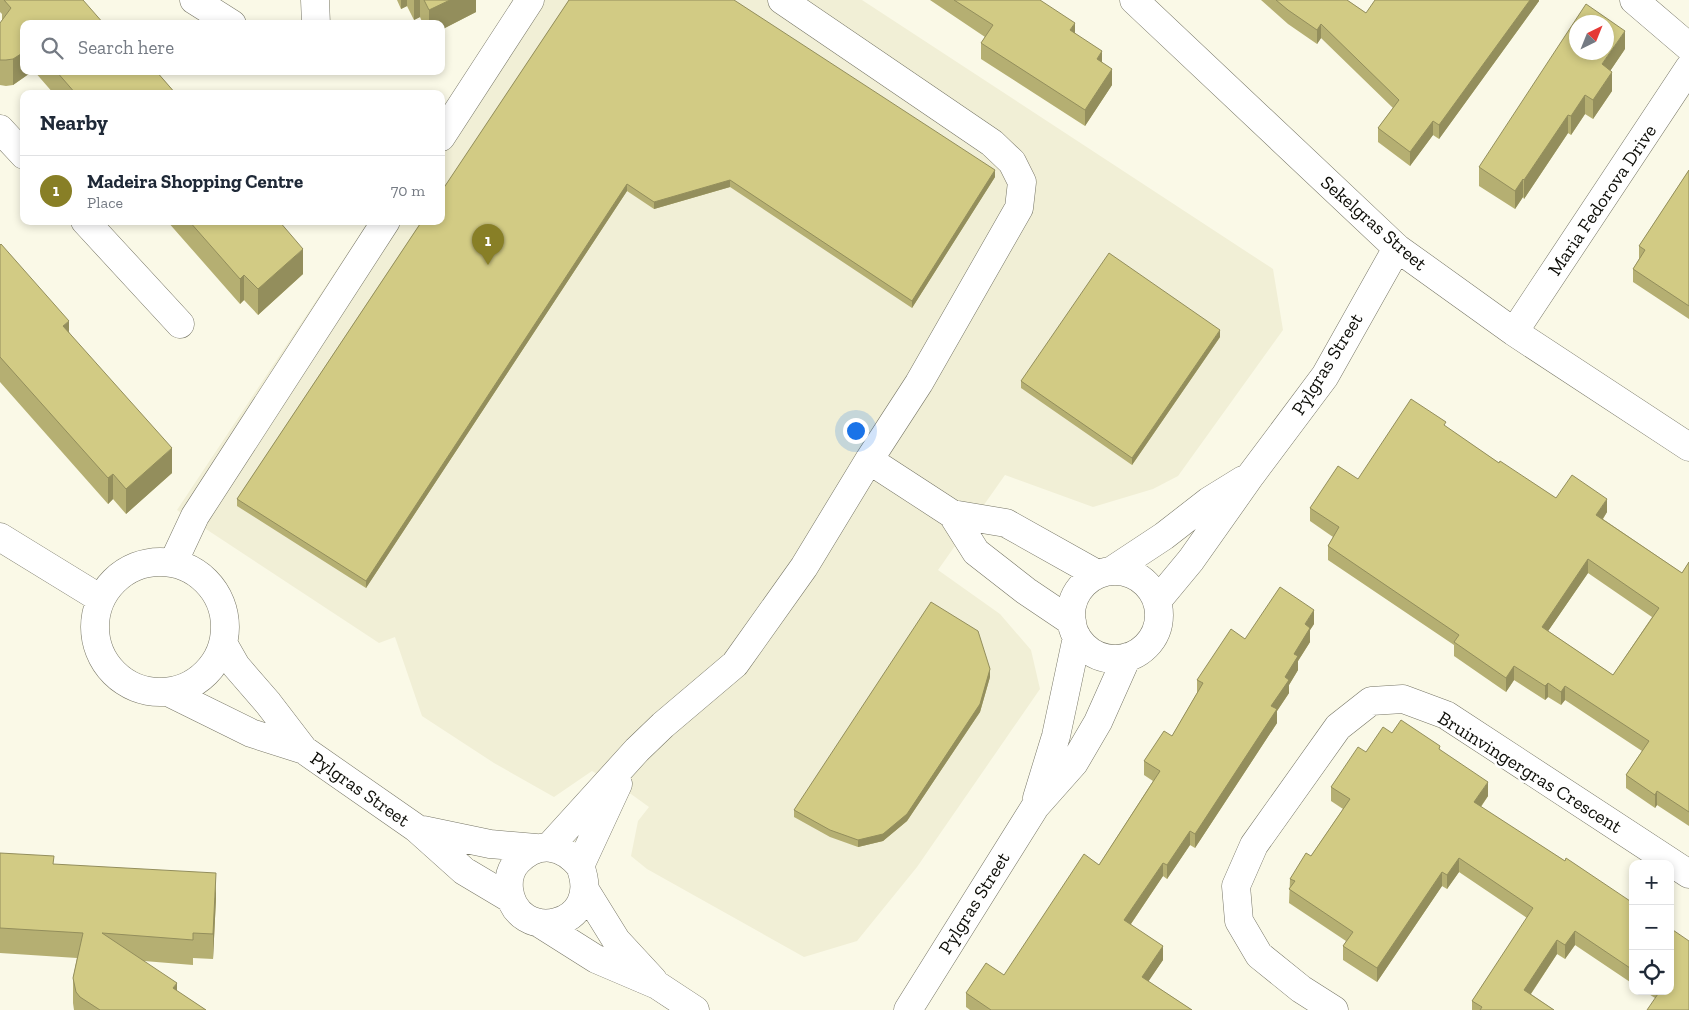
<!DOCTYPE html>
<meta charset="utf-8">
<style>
body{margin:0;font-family:"Zilla Slab",serif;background:#f2f2f3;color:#1f2937}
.controls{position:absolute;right:15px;bottom:15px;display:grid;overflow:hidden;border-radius:10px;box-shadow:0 2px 8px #0003}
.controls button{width:45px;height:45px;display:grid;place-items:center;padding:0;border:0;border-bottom:1px solid #e0e1e3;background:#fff;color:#1f2937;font:25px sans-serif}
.compass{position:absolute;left:1569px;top:15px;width:45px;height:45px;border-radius:50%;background:#fff;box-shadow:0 2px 8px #0003;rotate:43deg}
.you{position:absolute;left:855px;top:430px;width:18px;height:18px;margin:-12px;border:4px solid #fff;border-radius:50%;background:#1a73e8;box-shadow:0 0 0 8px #1a73e833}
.badge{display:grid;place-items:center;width:32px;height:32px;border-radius:50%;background:#887f26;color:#fff;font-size:16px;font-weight:700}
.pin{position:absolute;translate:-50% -41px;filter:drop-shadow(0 1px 2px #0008)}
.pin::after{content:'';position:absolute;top:26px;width:18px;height:15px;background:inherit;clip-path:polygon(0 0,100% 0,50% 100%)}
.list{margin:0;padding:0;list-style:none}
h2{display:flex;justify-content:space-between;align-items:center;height:65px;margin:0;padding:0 20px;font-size:21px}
h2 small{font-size:16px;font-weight:400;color:#747a83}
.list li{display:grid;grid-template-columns:32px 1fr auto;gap:15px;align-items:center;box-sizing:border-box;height:70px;padding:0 20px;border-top:1px solid #e0e1e3}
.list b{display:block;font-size:19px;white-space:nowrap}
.list p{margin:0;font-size:16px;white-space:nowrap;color:#747a83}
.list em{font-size:16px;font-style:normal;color:#747a83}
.icon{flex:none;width:28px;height:28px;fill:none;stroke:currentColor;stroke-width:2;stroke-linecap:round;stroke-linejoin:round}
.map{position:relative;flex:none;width:1689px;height:1010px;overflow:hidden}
.search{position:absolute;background:#fff;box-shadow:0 2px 8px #0003;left:20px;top:20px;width:425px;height:55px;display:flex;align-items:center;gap:12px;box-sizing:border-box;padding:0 18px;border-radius:10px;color:#747a83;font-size:19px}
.panel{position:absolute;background:#fff;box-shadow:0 2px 8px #0003;left:20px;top:90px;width:425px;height:135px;border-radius:10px}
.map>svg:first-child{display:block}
</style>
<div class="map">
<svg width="1689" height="1010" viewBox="0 0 1689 1010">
<rect width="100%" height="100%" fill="#faf9e7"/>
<!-- built -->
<path fill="#f1efd6" d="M517 0H862L1273 269 1283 330 1178 476 1153 489 1093 507 1005 475 938 570 1000 614 1031 650 1040 689 917 867 857 941 804 957 647 869 631 856 638 821 649 807 631 794 592 771 554 797 494 763 422 716 395 637 379 643 177 510 369 221H441V113Z"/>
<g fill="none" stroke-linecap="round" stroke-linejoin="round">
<!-- minor casing -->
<g stroke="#777666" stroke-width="29">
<path id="minor" d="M194 0 232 24
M315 0 316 24
M1134 0 1397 248 1514 332 1689 447
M1634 0 1689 47
M0 129 24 155
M441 137 530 0
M85 221 180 324
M1514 332 1689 68
M869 460 952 514 1006 523 1097 574
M952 514 976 552 1026 591 1072 622
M0 537 101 599
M95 627a65 65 0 1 1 130 0a65 65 0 1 1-130 0Z
M173 563 195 516 386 221
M1111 571 1164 536 1209 501 1243 480
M1071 615a44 44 0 1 1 88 0a44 44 0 1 1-88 0Z
M1157 601 1191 560 1251 475 1325 376 1397 248
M224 645 236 666 268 703 304 750
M170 693 251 733 304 750 416 828 464 871 511 899
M1037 798 1056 736 1077 637
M423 830 490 844 536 848
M549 847 637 750 663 725 735 664 804 567 869 460 919 383 1019 208 1022 182 1012 162 992 143 782 0
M580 866C563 845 539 840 518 861 511 868 508 879 509 889 515 945 605 929 580 866L618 784
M585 890 616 940 653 980
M539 923 596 959 657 985 695 1010
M908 1010 1035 807 1074 763 1098 722 1127 657
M1334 1010 1301 989 1259 955 1239 921 1236 886 1254 845 1338 727 1371 701 1403 699 1446 715 1689 874"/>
</g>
<!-- minor -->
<use href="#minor" stroke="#fff" stroke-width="28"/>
</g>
<!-- wall -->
<path fill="#b5af72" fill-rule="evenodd" d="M0 0H83L24 24V71H33L13 85 6 86 0 85V23L2 20V14L0 12Z
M397 0H476V12L441 30V24H423L420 17 414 20 407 6 401 9Z
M569 0 995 177 912 308 730 187 654 209 627 191 366 588 237 506V499Z
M930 0H1040L1075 33 1102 62 1112 85 1085 126 981 59V43L985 37Z
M1261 0H1347L1366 13 1539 0V1L1439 139 1433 135 1410 166 1378 142V128L1393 108 1321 38 1317 44 1288 24Z
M1625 49 1610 71 1612 91 1593 119 1585 114 1571 135 1568 133 1524 199 1523 197 1515 209 1479 186V167Z
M34 71H156L176 94H54Z
M1689 170V319L1633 282V269L1639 259V246Z
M167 221H279L303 274 258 315 244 300 240 304Z
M0 245 69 332 172 473 126 514 113 499 108 504 0 382Z
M1220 337 1132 465 1021 388V381Z
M1446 427 1499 463 1556 498 1607 512 1603 519 1682 573 1689 562V826L1657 805 1655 808 1626 788V775L1642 751 1565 700 1561 705 1548 697 1545 700 1514 680 1506 692 1454 656V645L1328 560V546L1333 537 1310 521V508ZM1588 573 1652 617 1613 675 1548 631Z
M1314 624 1310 630V642L1298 661V670L1289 685V693L1277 711V723L1195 848 1190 845 1167 879 1163 876 1131 924 1163 960 1148 981 1192 1010H970L966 1007V993L1004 975 1099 865 1153 781 1144 775V761L1172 736 1197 693V680L1245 639Z
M990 677 980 712 907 821 883 841 858 847 830 837 794 817V810Z
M1392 733 1440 750 1488 796 1481 807 1565 861 1633 903V984L1575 945 1565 959 1557 954 1531 994 1554 1010H1472V1001L1527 918 1459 872 1447 889 1442 886 1377 982 1343 960V946L1346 941 1289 903 1290 879 1311 856 1343 809 1331 801V787L1366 752Z
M0 853 216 898 213 959 193 958V965L144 961 177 991 206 1010H74L73 1003V978L77 958 0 953Z
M1644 991H1670L1689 1010 1655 998Z"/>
<!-- shaded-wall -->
<path fill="#938e5c" d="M401 0H407V6L401 9Z
M414 0H420V17L414 20Z
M450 0H476V12L441 30V24H429V10Z
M1530 0H1539V1L1439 139V125Z
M1075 23V39L1070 30Z
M1321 24V38L1317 44V30Z
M1625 31V49L1602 83V64Z
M1102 51V67L1097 59Z
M24 52V71H33L13 85V59Z
M1112 69V85L1085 126V110Z
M1612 72V91L1593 119V100Z
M1585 95V114L1571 135V116Z
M1568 115V133L1524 199V180Z
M1433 121V135L1410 166V152Z
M995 170V177L912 308V301Z
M1523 179V197L1515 209V191Z
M730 180V187L654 209V202Z
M627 184V191L366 588V581Z
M303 249V274L258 315V289Z
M244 275V300L240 304V279Z
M69 321V346L63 326Z
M1220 330V337L1132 465V458Z
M172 448V473L126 514V489Z
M113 474V499L108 504V478Z
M1607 499V512L1596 529V515Z
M1588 559V573L1542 640V627Z
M1314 610V624L1310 630V642L1298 661V670L1289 685V693L1277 711V723L1195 848V834L1271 706 1285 677 1305 624Z
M1514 666V680L1506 692V678Z
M990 669V677L980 712 907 821 883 841 858 847V840Z
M1548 683V697L1545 700V686Z
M1565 686V700L1561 705V692Z
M1488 782V796L1474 816V802Z
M1657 791V805L1655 808V795Z
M1190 831V845L1167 879V865Z
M1459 858V872L1447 889V875Z
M1163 863V876L1124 934V920Z
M1442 872V886L1377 982V968Z
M216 873V898L213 959V934Z
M1575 931V945L1565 959V945Z
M1557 940V954L1524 1004V990Z
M1163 946V960L1142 991V977Z
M177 983V1009L173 988Z"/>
<!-- building -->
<path fill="#d2cb84" stroke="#938e5c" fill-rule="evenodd" d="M4 0H83L104 24H24V52L13 59 6 60H0V23L11 8Z
M424 0H450L429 10Z
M569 0H734L995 170 912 301 730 180 654 202 627 184 366 581 237 499 422 221H441V192Z
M954 0H1040L1075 23 1070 30 1102 51 1097 59 1112 69 1085 110 981 43 993 25Z
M1276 0H1347L1366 13 1375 0H1530L1439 125 1433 121 1410 152 1378 128 1399 100 1321 24 1317 30 1288 10Z
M1586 4 1625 31 1602 64 1612 72 1593 100 1585 95 1571 116 1568 115 1524 180 1523 179 1515 191 1479 167ZM1576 22H1606V52H1576Z
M56 71H156L176 94H76Z
M1689 170V306L1633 269 1645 250 1639 246Z
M189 221H279L303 249 258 289 244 275 240 279Z
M1 244 69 321 63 326 172 448 126 489 113 474 108 478 0 357V245Z
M1109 253 1220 330 1132 458 1021 381Z
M1411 399 1446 422 1444 425 1499 463 1500 461 1556 498 1572 475 1607 499 1596 515 1682 573 1689 562V812L1657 791 1655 795 1626 775 1649 741 1565 686 1561 692 1548 683 1545 686 1514 666 1506 678 1454 642 1459 635 1328 546 1339 527 1310 508 1338 466 1358 479ZM1588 559 1659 608 1613 675 1542 627Z
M1280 587 1314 610 1305 624 1310 628 1294 654 1298 656 1285 677 1289 680 1271 706 1277 709 1195 834 1190 831 1167 865 1163 863 1124 920 1163 946 1142 977 1192 1010H991L966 993 986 963 1004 975 1084 854 1099 865 1160 771 1144 761 1164 731 1172 736 1203 683 1197 680 1231 629 1245 639Z
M931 602 978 631 990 669 980 704 907 814 883 834 858 840 830 830 794 810Z
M1401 720 1440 746 1439 749 1488 782 1474 802 1565 861 1566 858 1633 903V970L1575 931 1565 945 1557 940 1524 990 1554 1010H1480L1482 1007 1472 1001 1533 908 1459 858 1447 875 1442 872 1377 968 1343 946 1353 932 1289 889 1295 881 1290 879 1306 853 1311 856 1350 799 1331 787 1358 747 1366 752 1383 727 1392 733Z
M0 853 54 856 53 864 216 873 213 934 193 933V940L102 933 177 983 173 988 206 1010H100L80 997 76 992 73 978 83 933 0 928Z
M1670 928 1689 941V1010H1647L1660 991H1670Z"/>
<g text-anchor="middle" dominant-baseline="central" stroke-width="5" stroke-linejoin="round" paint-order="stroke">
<!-- street labels -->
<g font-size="19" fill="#0d0d07" stroke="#fff">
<text transform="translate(1602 200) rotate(-56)">Maria Fedorova Drive</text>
<text transform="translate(1374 223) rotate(41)">Sekelgras Street</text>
<text transform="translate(1327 364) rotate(-58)">Pylgras Street</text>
<text transform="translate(1530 772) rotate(32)">Bruinvingergras Crescent</text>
<text transform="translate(360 789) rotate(35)">Pylgras Street</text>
<text transform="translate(974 903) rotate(-58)">Pylgras Street</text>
</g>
</g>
</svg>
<div class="controls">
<button>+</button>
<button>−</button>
<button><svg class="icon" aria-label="locate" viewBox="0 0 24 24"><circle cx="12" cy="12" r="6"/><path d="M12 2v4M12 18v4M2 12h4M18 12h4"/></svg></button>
</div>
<svg class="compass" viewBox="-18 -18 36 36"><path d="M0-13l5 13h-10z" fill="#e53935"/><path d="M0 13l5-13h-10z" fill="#747a83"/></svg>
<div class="you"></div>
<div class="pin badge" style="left:488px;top:265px">1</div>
<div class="search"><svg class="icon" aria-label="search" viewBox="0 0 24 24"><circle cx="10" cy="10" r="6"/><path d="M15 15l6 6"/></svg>Search here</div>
<section class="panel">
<h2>Nearby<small></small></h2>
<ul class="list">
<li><span class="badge">1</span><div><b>Madeira Shopping Centre</b><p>Place</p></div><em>70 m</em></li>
</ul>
</section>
</div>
